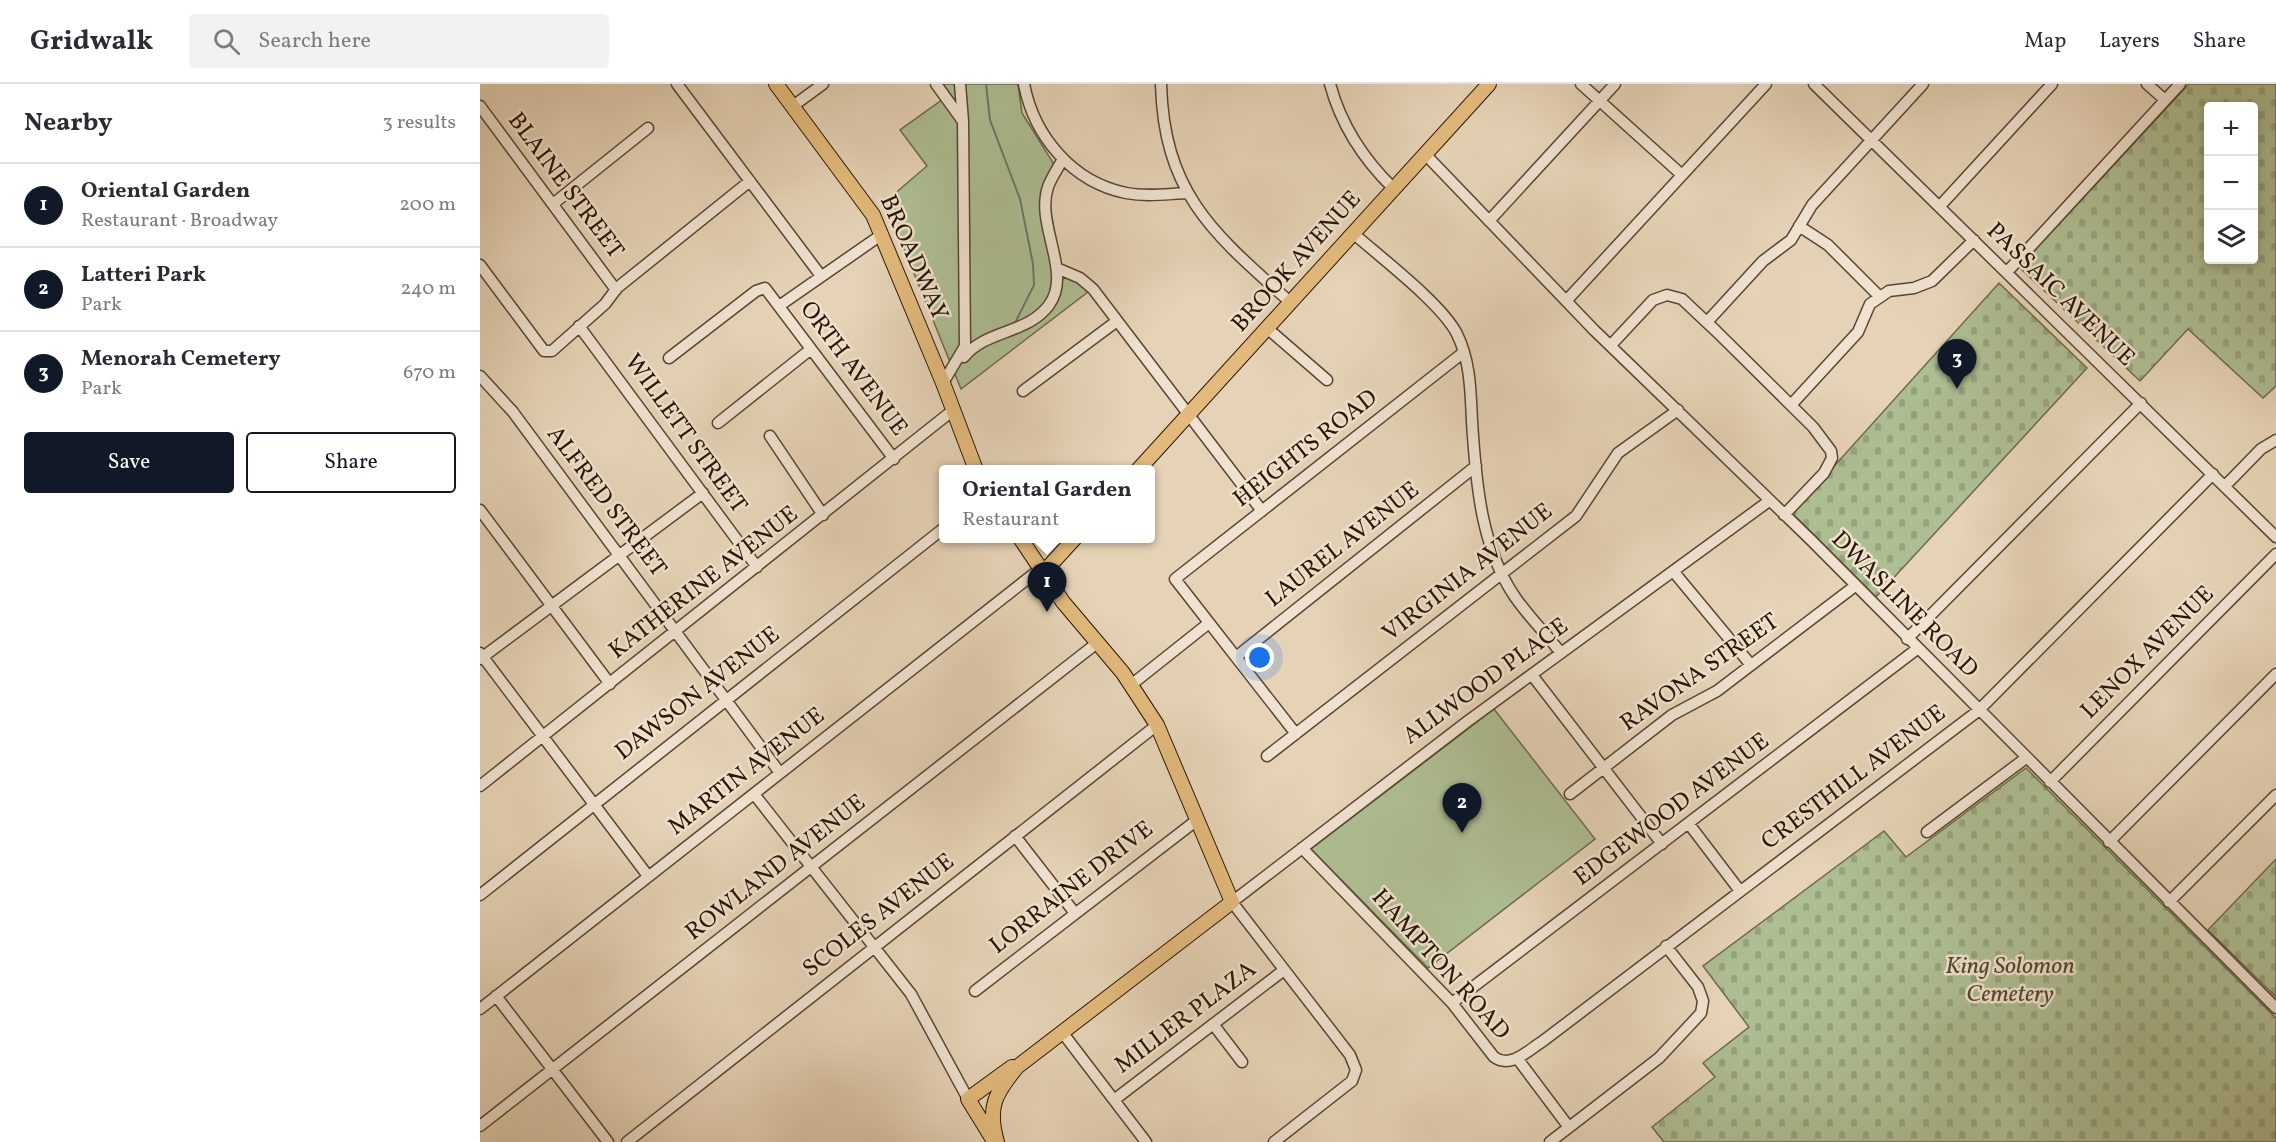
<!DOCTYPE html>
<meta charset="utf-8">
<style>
body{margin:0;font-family:Vollkorn,serif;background:#f2f2f3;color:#2b2b33}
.controls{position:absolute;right:18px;top:18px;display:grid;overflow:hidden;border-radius:6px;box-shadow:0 3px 9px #0003}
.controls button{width:54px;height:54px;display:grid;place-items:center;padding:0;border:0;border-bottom:2px solid #e1e1e2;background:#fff;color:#2b2b33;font:30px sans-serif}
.you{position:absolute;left:780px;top:574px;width:21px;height:21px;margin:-15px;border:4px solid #fff;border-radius:50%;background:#1a73e8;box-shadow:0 0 0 9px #1a73e833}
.badge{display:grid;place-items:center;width:39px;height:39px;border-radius:50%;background:#111827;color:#fff;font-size:20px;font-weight:700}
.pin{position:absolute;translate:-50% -50px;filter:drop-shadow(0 2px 3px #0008)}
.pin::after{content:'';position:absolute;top:32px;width:21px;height:18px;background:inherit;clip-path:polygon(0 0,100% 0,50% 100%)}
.popup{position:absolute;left:459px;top:381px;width:216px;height:78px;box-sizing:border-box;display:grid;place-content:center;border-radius:6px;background:#fff;filter:drop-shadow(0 2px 4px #0005);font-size:20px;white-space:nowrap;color:#7c7c81}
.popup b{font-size:22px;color:#2b2b33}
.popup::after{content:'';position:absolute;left:50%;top:100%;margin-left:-12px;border:12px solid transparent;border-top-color:#fff}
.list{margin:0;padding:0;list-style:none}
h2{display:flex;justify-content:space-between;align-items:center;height:78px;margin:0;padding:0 24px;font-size:26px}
h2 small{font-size:20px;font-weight:400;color:#7c7c81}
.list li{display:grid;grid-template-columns:39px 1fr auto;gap:18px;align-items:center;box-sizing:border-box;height:84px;padding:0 24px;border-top:2px solid #e1e1e2}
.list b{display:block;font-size:22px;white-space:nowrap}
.list p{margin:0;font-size:20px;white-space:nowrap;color:#7c7c81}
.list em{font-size:20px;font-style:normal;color:#7c7c81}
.actions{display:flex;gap:12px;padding:18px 24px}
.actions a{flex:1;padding:14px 0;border:2px solid #111827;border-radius:6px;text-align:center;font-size:21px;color:#111827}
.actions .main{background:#111827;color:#fff}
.icon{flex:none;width:33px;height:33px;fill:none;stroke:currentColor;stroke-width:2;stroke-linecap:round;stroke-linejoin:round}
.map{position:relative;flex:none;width:1796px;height:1058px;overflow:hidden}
header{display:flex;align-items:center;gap:36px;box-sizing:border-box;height:84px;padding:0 30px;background:#fff;border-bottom:2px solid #e1e1e2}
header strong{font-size:28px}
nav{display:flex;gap:33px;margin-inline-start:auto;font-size:21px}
.search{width:420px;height:54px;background:#f2f2f3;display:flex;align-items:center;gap:15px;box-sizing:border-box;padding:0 21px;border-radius:6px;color:#7c7c81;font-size:22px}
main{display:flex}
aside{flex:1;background:#fff}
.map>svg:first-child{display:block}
</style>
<header>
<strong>Gridwalk</strong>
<div class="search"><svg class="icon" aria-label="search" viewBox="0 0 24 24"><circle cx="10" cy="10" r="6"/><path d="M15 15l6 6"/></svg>Search here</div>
<nav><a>Map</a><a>Layers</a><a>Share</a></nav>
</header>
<main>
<aside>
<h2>Nearby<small>3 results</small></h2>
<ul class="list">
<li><span class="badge">1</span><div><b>Oriental Garden</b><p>Restaurant · Broadway</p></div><em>200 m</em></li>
<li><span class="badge">2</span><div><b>Latteri Park</b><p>Park</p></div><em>240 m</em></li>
<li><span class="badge">3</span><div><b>Menorah Cemetery</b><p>Park</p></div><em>670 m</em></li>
</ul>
<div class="actions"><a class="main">Save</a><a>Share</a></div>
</aside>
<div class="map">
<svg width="1796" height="1058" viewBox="0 0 1796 1058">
<defs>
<pattern id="cemetery-stones" width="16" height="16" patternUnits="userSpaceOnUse" patternTransform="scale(1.5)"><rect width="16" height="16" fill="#aebe93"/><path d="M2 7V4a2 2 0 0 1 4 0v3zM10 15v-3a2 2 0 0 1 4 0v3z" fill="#96a37d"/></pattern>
</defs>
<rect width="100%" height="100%" fill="#e6d3b7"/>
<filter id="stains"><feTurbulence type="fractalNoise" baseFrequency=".00333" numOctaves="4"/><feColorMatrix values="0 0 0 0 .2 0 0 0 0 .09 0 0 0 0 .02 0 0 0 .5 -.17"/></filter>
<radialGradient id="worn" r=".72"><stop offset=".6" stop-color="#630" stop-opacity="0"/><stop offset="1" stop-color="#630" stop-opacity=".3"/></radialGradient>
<!-- green -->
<path fill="#aebe93" stroke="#6c6a4b" stroke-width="1.5" d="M463 0H538L542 29 575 82 568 108 580 186 613 204 481 305 405 118 447 82 420 46 470 10Z
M1014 625 1115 755 948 884 831 765Z"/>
<!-- cemetery -->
<path fill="url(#cemetery-stones)" stroke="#6c6a4b" stroke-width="1.5" fill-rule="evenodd" d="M1709 0H1796V302L1783 314 1708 245 1660 297 1539 183ZM1728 22H1774V176H1728Z
M1519 199 1607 284 1396 513 1312 429Z
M1546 684 1796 934V1058H1184L1172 1043 1235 993 1223 979 1269 943 1223 882 1404 747 1426 773Z
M1796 775V913L1728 846Z"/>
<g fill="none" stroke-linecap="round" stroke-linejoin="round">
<!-- stream -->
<path stroke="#6b776c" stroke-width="2" d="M506 0 510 36 540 115 553 180 554 201 534 241"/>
<!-- minor casing -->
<g stroke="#594530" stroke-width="13">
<path id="minor" d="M197 0 341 192
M456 0 482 36
M544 0C554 52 592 98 646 109 666 113 686 110 707 109
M681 0C684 110 734 150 810 218
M850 0C861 41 883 75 914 105
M1101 0 1202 91
M1334 0 1796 453
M1667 0 1685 16
M0 22 136 206
M313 22 343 0
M945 70 1114 246 1332 457 1796 924
M73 120 168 44
M1460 122 1572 0
M1009 137 1135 0
M1319 142 1348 161 1399 212
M873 149C900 173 962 220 977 250 993 283 990 317 993 352 997 408 1003 466 1035 513 1049 533 1066 550 1081 569
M0 181 64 267H72L125 220 137 204 270 97
M579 185 600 194 613 205 782 427
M1527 188 1700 0
M1087 216 1286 0
M299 222 401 151
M1227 238 1283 177 1311 156 1332 121 1443 0
M99 242 277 483
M787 244 847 296
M1131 261 1173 216 1187 211 1202 215 1236 247 1333 343 1351 367 1352 374 1344 389 1304 431
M484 273C505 246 548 250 569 221 593 188 555 141 568 103 571 94 578 84 583 75
M189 274 276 207 285 204 414 375
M0 292 33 328 300 689
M463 299 485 262 483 37 480 0
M543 307 637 237
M1311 321 1378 248 1390 220 1409 207 1434 204 1452 197 1494 156
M238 339 331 265
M290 352 343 431
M1745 402 1781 365 1796 356
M0 426 130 600
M1193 487 1271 581
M1427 555 1661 319
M0 569 168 792
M756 573 996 382
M0 575 223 409
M1052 591 1182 760
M651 601 729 539
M816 650 695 495 984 268
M787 672 1096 432 1138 369 1198 326
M1570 698 1796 470
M0 702 472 327
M274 710 431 910 488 1015
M1090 710 1192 631 1237 607 1375 502
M1209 740 1260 807
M1447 748 1546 674
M535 752 594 828
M1629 758 1796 590
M822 764 972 919 1014 973C1031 985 1047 967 1063 957L1498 627 1733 390
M0 811 464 444
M1689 818 1796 711
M495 907 717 736
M16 912 128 1058
M972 919 1437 565
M0 925 560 485
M733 940 762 978
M582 948 666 1058
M1037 974 1088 1042
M634 1016 804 886
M0 1042 617 559
M147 1058 677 641
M794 1058 872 997 876 986 870 971 752 818 988 637 1289 417
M1070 1058 1179 974 1221 929 1223 917 1218 903 1186 862"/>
</g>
<!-- major casing -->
<g stroke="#2a1603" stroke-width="16">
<path id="major" d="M296 0 393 131 463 299 496 386
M658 386 1009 0
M563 489 595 454
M512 1054 488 1015 532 983
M517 1058C507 1023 515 1010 537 983L752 818 677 641 643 589 583 518 540 454"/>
</g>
<!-- minor -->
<use href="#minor" stroke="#efe2d0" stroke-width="10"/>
<!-- major -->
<use href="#major" stroke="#e3ba7c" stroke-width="14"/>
</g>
<g text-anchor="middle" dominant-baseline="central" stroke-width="5" stroke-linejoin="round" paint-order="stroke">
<!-- street labels -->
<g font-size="24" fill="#2a1603" stroke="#efe2d0">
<text transform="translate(85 102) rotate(53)">BLAINE STREET</text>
<text transform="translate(433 174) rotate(66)">BROADWAY</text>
<text transform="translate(817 178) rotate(-48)">BROOK AVENUE</text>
<text transform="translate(1580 211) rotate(44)">PASSAIC AVENUE</text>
<text transform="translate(373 285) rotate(53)">ORTH AVENUE</text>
<text transform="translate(205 350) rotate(54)">WILLETT STREET</text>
<text transform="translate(826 365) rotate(-38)">HEIGHTS ROAD</text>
<text transform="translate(126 418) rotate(53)">ALFRED STREET</text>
<text transform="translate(863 461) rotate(-38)">LAUREL AVENUE</text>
<text transform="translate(988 489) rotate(-38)">VIRGINIA AVENUE</text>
<text transform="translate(224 499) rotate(-38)">KATHERINE AVENUE</text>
<text transform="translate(1424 521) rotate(45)">DWASLINE ROAD</text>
<text transform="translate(1668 569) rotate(-45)">LENOX AVENUE</text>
<text transform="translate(1220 589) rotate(-35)">RAVONA STREET</text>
<text transform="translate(1006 598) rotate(-36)">ALLWOOD PLACE</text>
<text transform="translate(218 610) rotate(-38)">DAWSON AVENUE</text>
<text transform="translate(267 688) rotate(-38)">MARTIN AVENUE</text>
<text transform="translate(1374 694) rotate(-37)">CRESTHILL AVENUE</text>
<text transform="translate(1192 726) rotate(-37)">EDGEWOOD AVENUE</text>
<text transform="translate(296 784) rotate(-38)">ROWLAND AVENUE</text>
<text transform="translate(592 804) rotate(-38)">LORRAINE DRIVE</text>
<text transform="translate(399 832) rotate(-38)">SCOLES AVENUE</text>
<text transform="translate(960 881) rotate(48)">HAMPTON ROAD</text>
<text transform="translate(706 934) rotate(-37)">MILLER PLAZA</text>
</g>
<!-- park labels -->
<g font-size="24" font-style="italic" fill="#52482e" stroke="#efe2d0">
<text x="1530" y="883">King Solomon<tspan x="1530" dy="28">Cemetery</tspan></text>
</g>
</g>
<rect width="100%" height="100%" filter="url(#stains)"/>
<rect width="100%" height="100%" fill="url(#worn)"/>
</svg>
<div class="controls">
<button>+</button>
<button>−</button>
<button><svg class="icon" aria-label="layers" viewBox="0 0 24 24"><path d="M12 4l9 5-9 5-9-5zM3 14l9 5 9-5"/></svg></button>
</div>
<div class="you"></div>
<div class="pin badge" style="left:567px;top:528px">1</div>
<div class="popup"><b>Oriental Garden</b>Restaurant</div>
<div class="pin badge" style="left:982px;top:749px">2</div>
<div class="pin badge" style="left:1477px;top:305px">3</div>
</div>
</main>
